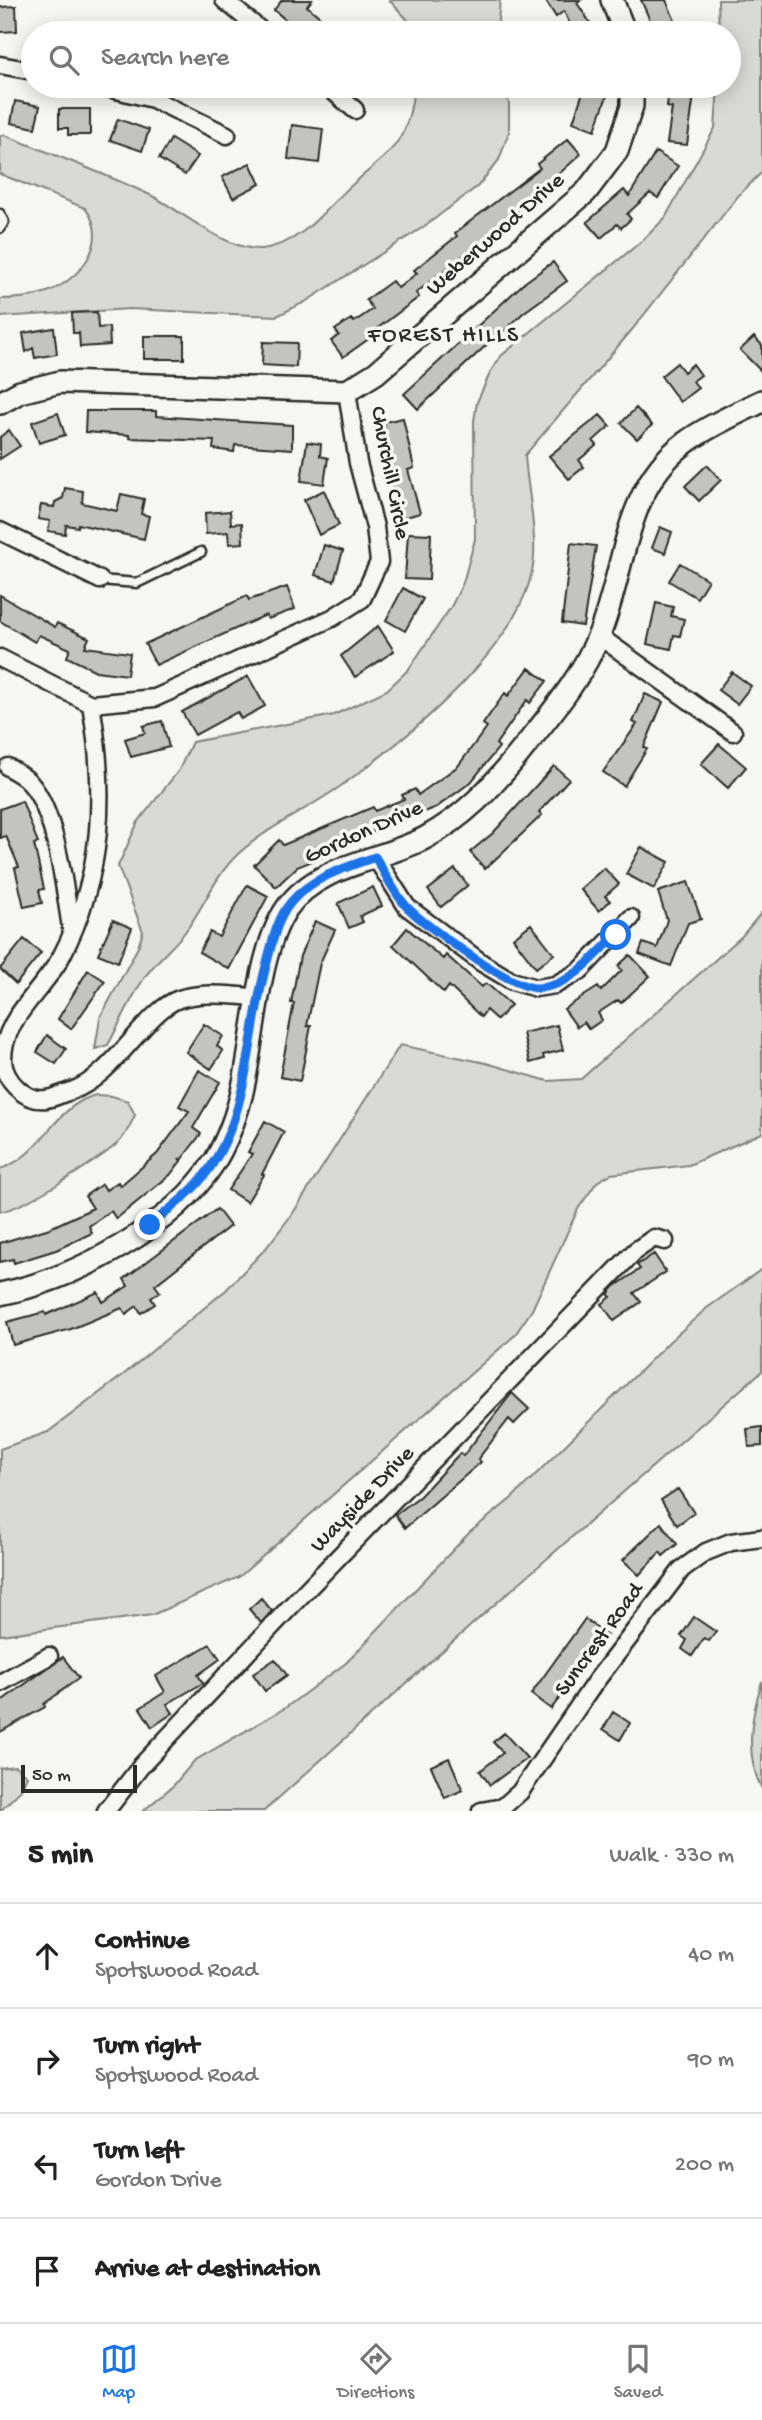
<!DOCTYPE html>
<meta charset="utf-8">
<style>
body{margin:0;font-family:"Gochi Hand",sans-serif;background:#f6f6f6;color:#222}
.scale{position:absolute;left:21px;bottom:18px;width:116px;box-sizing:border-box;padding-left:7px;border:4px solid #2b2b2b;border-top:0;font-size:19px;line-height:24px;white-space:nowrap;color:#2b2b2b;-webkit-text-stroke:5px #f6f6f2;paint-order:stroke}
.stop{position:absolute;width:21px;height:21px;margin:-16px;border:5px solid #1a73e8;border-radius:50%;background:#fff}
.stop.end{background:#1a73e8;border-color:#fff;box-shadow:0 2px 7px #0008}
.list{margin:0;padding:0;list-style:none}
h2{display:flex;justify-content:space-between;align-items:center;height:91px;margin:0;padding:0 28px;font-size:30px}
h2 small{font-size:23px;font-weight:400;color:#767676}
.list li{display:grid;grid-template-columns:46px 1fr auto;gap:21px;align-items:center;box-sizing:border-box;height:105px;padding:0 28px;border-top:2px solid #e0e0e0}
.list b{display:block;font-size:26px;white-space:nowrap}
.list p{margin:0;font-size:23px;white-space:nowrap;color:#767676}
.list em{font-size:23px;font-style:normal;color:#767676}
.icon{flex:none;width:38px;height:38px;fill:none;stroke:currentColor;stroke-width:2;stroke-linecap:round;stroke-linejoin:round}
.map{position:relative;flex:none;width:762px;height:1811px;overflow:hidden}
.search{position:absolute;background:#fff;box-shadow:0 4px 18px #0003;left:21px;right:21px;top:21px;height:77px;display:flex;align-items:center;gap:18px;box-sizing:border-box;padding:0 24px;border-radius:38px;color:#767676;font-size:26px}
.sheet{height:511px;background:#fff}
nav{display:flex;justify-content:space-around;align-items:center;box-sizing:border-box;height:98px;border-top:2px solid #e0e0e0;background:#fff;font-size:19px;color:#767676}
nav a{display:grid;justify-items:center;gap:4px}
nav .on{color:#1a73e8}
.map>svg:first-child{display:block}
</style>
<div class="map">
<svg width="762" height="1811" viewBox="0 0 762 1811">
<rect width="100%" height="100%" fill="#f6f6f2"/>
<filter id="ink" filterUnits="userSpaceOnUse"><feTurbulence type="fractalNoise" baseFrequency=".0143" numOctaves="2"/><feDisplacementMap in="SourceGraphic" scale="14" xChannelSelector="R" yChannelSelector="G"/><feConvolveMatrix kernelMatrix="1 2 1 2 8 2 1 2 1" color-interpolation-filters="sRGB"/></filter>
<g filter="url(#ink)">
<!-- green -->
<path fill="#d9d9d5" stroke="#828280" stroke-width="2" d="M389 0H500L497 33H412L407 19Z
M718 0H762V172L739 195 631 331 525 455C527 488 536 523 534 556 530 640 409 737 345 783 311 808 270 825 239 853 215 875 204 907 185 932 172 949 155 961 143 980 130 1000 120 1023 108 1045L95 1049 100 1018 138 947 143 932 118 866 138 822 179 770 192 742 334 715 387 690 408 670 451 607 463 583 475 539 474 421 477 402 491 371 501 356 643 240 665 218 715 128 718 86H729V33H719Z
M414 86H503L509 103V132L499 160 478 186 425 226 305 302 277 316 130 309 0 317V299C15 299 30 298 44 293 79 282 112 241 85 208L0 174V136L4 135C52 154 101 172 148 194 181 209 230 256 268 248 307 239 323 210 352 185 393 148 408 145 414 86Z
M762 912V1133L689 1165 611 1174 597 1182 578 1209 532 1310 514 1336 239 1577 152 1615 0 1635V1449L48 1432 123 1375 226 1290 266 1248 293 1213 400 1045 486 1063 548 1081 581 1079 742 936Z
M96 1095 112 1096 128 1101 135 1115C130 1125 126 1136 118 1143 101 1158 19 1212 0 1211V1169C43 1156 53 1106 96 1095Z
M762 1269V1371L486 1612 264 1811H143L174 1785 194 1761 285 1708 346 1663 469 1533 512 1498 670 1341 707 1308Z
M762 1681V1789C744 1755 751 1717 762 1681Z
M15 1766 27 1776 20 1791 0 1811V1768Z"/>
<!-- building -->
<path fill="#c3c3c0" stroke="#2b2b2b" stroke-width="2" d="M282 0H312L307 6 325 21 314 33H301L274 10Z
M545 0H581L577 3 597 33H562L572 29 564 11 556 17Z
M641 0H666L676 23 655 32Z
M16 6 17 31 0 32V7Z
M585 86 608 93 595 130 573 122Z
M669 91 694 95 687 145 667 143 672 108 667 107Z
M15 101 40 106 35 128 11 123Z
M59 109H90V135H68V128H59Z
M118 119 149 130 142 151 110 140Z
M292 125 323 129 319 163 288 159Z
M171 139 198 156 185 175 159 159Z
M568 139 581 154 499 228 416 293 419 297 378 328 380 331 343 357 331 341 339 335 335 330 351 319 354 322 373 309 366 300 392 281 398 288 417 273 414 270 457 236 455 233 540 168 537 164Z
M656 152 678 166 658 198 650 193 627 214 631 219 621 228 617 224 601 238 587 222 624 190 629 196Z
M250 163 260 184 233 198 222 177Z
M553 262 567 281 523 313 496 339 495 337 418 409 404 394 524 283Z
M97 312 98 328 109 327 110 345 80 347 79 333H73L72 313Z
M54 328 57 354 35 358 33 348 26 352 23 333Z
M144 336H184V359H144Z
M754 337 762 345V372L740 350Z
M263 342 297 343 296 367 262 365Z
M677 363 684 372 693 364 701 375 693 381 698 388 680 402 661 376Z
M636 408 652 425 637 439 621 423Z
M86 411H156V416L292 425V449L235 445 234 452 213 449 214 441 129 438V435L85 432Z
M58 413 65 435 39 443 32 422Z
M600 415 610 426 593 441 597 445 579 460 584 467 569 479 549 456Z
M403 418 414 468 408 470 420 513 399 519 382 438 387 437 384 422Z
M9 430 20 446 0 459V437Z
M307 442 321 444 320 456 328 458 324 484 301 481Z
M707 465 721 480 699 501 685 486Z
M65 488 83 491 82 503 117 511 121 494 144 499 141 514 149 516 144 539 78 524V527L66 525 65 534 48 531 50 521 38 519 41 505 54 507 55 502 63 498Z
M324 490 339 525 319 535 304 500Z
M230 511 231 524 242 523 243 543 229 544 228 532 206 534 205 513Z
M660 527 672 532 665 553 652 548Z
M408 533 431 534 429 580 405 579Z
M571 543 596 546 583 626 562 623Z
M324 545 343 551 334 581 315 575Z
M680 563 708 580 697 598 669 581Z
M287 587 295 609 268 619 266 615 156 665 145 644 247 596 249 600Z
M403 588 423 599 405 631 386 620Z
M0 595 55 627 57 623 89 638 85 647 130 653 127 675 96 671 67 657 70 649 39 635 35 642 0 621Z
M656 603 673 607 671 616 684 619 680 636 674 635 671 649 647 644Z
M378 626 394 651 355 677 341 656Z
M529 668 547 681 530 703 527 700 496 744 499 747 471 782 437 807 324 851 325 856 297 867 276 887 254 865 279 840 283 845 373 807 375 811 404 799 402 795 415 789 418 795 458 766 487 727 483 724 505 693 508 696Z
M732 672 751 686 737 704 718 690Z
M248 676 265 706 241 719 237 712 195 735 182 712Z
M645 694 663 702 644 747 647 749 624 786 603 772 637 724 633 722Z
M162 721 169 747 131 757 125 739 145 733 143 726Z
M719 744 746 767 728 788 701 764Z
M554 766 569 779 539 812 542 815 485 869 470 852 493 833Z
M22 801 38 843 34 844 44 889 39 890 42 903 24 907 15 868 19 867 6 836 0 838V809Z
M641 847 669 862 654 889 626 874Z
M604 868 619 884 605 896 610 901 599 911 580 889Z
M455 869 468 885 441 907 428 890Z
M688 882 701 919 688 923 671 966 639 954 643 943 657 948 667 920 658 892Z
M247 885 268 896 229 969 199 952 210 932 219 937Z
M373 887 382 906 360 916 363 922 349 928 338 903Z
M113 920 132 928 118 962 98 954Z
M315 921 335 930 320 963 307 1026H311L300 1081 280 1077 294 1003H291L300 956Z
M531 924 554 954 536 968 513 938Z
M407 928 443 959 446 955 482 987 486 983 511 1005 497 1020 486 1010 481 1017 449 986 444 993 393 945Z
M24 939 41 953 16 984 0 969Z
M630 955 650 976 621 1003 618 1000 598 1013 602 1020 589 1029 584 1022 577 1027 564 1009 598 987 601 991 622 970 618 966Z
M88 970 105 981 71 1029 58 1019Z
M204 1024 223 1036 217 1046 223 1051 211 1069 186 1052Z
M557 1025 563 1050 543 1055 544 1059 530 1063 523 1033Z
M47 1035 66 1049 56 1064 37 1052Z
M199 1070 220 1082 193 1128 201 1134 181 1160 179 1158 181 1161 170 1175 116 1219 111 1211 89 1226 92 1233 56 1250 14 1263 13 1259 0 1262V1243L50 1228 93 1208 85 1196 102 1184 106 1190 118 1182 120 1186 157 1154 189 1111 179 1106Z
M265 1121 284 1132 262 1174 264 1175 247 1202 228 1190 252 1154 248 1152Z
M217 1209 230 1226 155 1285 160 1292 151 1298 155 1304 141 1313 137 1306 126 1314 122 1308 71 1329 13 1345 7 1322 45 1312 46 1315 98 1292 103 1302 128 1286 124 1279Z
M654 1254 666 1272 634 1293 641 1302 614 1321 602 1304 611 1297 608 1294 614 1287 640 1269 637 1265Z
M512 1393 529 1409 514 1424 509 1419 478 1459 481 1462 405 1528 395 1515 420 1496 460 1453 463 1456Z
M762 1427V1446L749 1447 747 1429Z
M678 1489 694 1513 677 1525 661 1500Z
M661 1523 677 1544 663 1556 660 1552 639 1575 623 1560Z
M261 1598 272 1611 261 1623 249 1609Z
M694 1617 716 1632 709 1641 704 1638 692 1656 682 1649 687 1640 681 1636Z
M585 1619 607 1636 551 1709 531 1694Z
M210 1644 220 1659 198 1675 203 1683 167 1704 173 1713 152 1727 140 1708 165 1692 156 1676Z
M63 1657 79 1678 44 1704 45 1707 0 1732V1702Z
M275 1659 287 1675 265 1691 253 1674Z
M613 1712 630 1723 620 1740 603 1729Z
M504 1733 527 1758 490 1785 480 1771 503 1753 493 1742Z
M449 1758 463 1790 445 1798 431 1766Z"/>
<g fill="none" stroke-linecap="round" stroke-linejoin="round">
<!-- lane casing -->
<g stroke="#2b2b2b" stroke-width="13">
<path id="lane" d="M0 214 4 222 0 228
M100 580 137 583 201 552"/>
</g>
<!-- street casing -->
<g stroke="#2b2b2b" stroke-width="21">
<path id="street" d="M224 0 264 33
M0 65 33 71
M100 86 153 99 227 135
M327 86 355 110
M0 531 100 580
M599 636 733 732
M0 658 91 704 155 698 332 618 362 599 379 562 375 527 358 463 347 391
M91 704C106 793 104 875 61 957 43 991 2 1019 3 1060 4 1080 25 1102 46 1099 54 1098 63 1093 71 1091 114 1077 145 1011 179 999 204 991 232 996 258 997
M8 767C15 772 25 776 30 783 57 813 65 893 72 934
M375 857 407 907 482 963 512 981 536 988 555 985 580 971 631 918
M0 1683 49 1656
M503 1807 520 1792 596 1681 682 1569 706 1552 731 1542 762 1538
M106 1811 141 1766 291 1606 635 1251 654 1238 665 1241
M481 1811 503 1807"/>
</g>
<!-- secondary casing -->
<g stroke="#2b2b2b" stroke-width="26">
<path id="secondary" d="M612 0 625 33
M0 403 20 392 60 382 347 391 376 373 586 192 617 151 632 106V86
M0 1294C75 1279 173 1227 215 1161 232 1132 242 1099 247 1066 255 1021 261 945 287 908 318 864 381 861 425 838 464 817 491 788 518 755 548 717 581 680 599 635 626 570 623 489 685 443 708 426 736 414 762 401"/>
</g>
<!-- lane -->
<use href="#lane" stroke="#f6f6f2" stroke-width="8"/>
<!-- street -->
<use href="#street" stroke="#f6f6f2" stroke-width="16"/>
<!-- secondary -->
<use href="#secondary" stroke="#f6f6f2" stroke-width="21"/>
</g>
</g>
<g fill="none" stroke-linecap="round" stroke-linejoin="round" filter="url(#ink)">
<!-- route -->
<path stroke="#1a73e8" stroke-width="9" d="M150 1225C167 1211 184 1199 198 1183 251 1124 246 1038 266 966 272 944 276 920 291 902 312 877 345 868 375 857 385 873 394 893 407 907 425 926 512 989 538 988 570 987 594 957 616 935"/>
</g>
<g text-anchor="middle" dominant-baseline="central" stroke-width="7" stroke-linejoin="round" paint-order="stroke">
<!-- street labels -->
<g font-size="23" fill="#2b2b2b" stroke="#f6f6f2">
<text transform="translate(496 235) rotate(-41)">Weberwood Drive</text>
<text transform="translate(389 473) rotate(79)">Churchill Circle</text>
<text transform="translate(364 833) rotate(-24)">Gordon Drive</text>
<text transform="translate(363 1500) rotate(-46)">Wayside Drive</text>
<text transform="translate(600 1640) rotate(-54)">Suncrest Road</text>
</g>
<!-- neighbourhood labels -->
<g font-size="24" letter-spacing="2" fill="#2b2b2b" stroke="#f6f6f2">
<text x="444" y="336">FOREST HILLS</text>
</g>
</g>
</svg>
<div class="scale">50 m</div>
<div class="stop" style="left:616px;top:935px"></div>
<div class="stop end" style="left:150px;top:1225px"></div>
<div class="search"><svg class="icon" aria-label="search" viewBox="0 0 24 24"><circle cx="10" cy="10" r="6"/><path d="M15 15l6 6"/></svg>Search here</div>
</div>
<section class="sheet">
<h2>5 min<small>Walk · 330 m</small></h2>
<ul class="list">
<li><svg class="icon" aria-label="ahead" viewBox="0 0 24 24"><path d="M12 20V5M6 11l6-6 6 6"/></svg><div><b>Continue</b><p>Spotswood Road</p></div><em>40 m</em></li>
<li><svg class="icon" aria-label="right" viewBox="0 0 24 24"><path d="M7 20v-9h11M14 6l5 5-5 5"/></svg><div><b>Turn right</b><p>Spotswood Road</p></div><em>90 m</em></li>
<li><svg class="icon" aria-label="left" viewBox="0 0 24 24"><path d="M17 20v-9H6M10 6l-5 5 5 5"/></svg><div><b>Turn left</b><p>Gordon Drive</p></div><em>200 m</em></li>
<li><svg class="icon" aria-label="arrive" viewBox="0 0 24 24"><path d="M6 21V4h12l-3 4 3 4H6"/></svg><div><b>Arrive at destination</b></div></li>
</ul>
</section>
<nav>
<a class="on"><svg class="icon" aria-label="map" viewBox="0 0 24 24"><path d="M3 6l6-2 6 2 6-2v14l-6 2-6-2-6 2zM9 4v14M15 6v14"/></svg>Map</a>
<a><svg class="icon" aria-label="directions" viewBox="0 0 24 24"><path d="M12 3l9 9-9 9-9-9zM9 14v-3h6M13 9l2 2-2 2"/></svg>Directions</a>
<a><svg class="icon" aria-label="saved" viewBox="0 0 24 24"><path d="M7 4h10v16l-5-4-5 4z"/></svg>Saved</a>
</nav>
